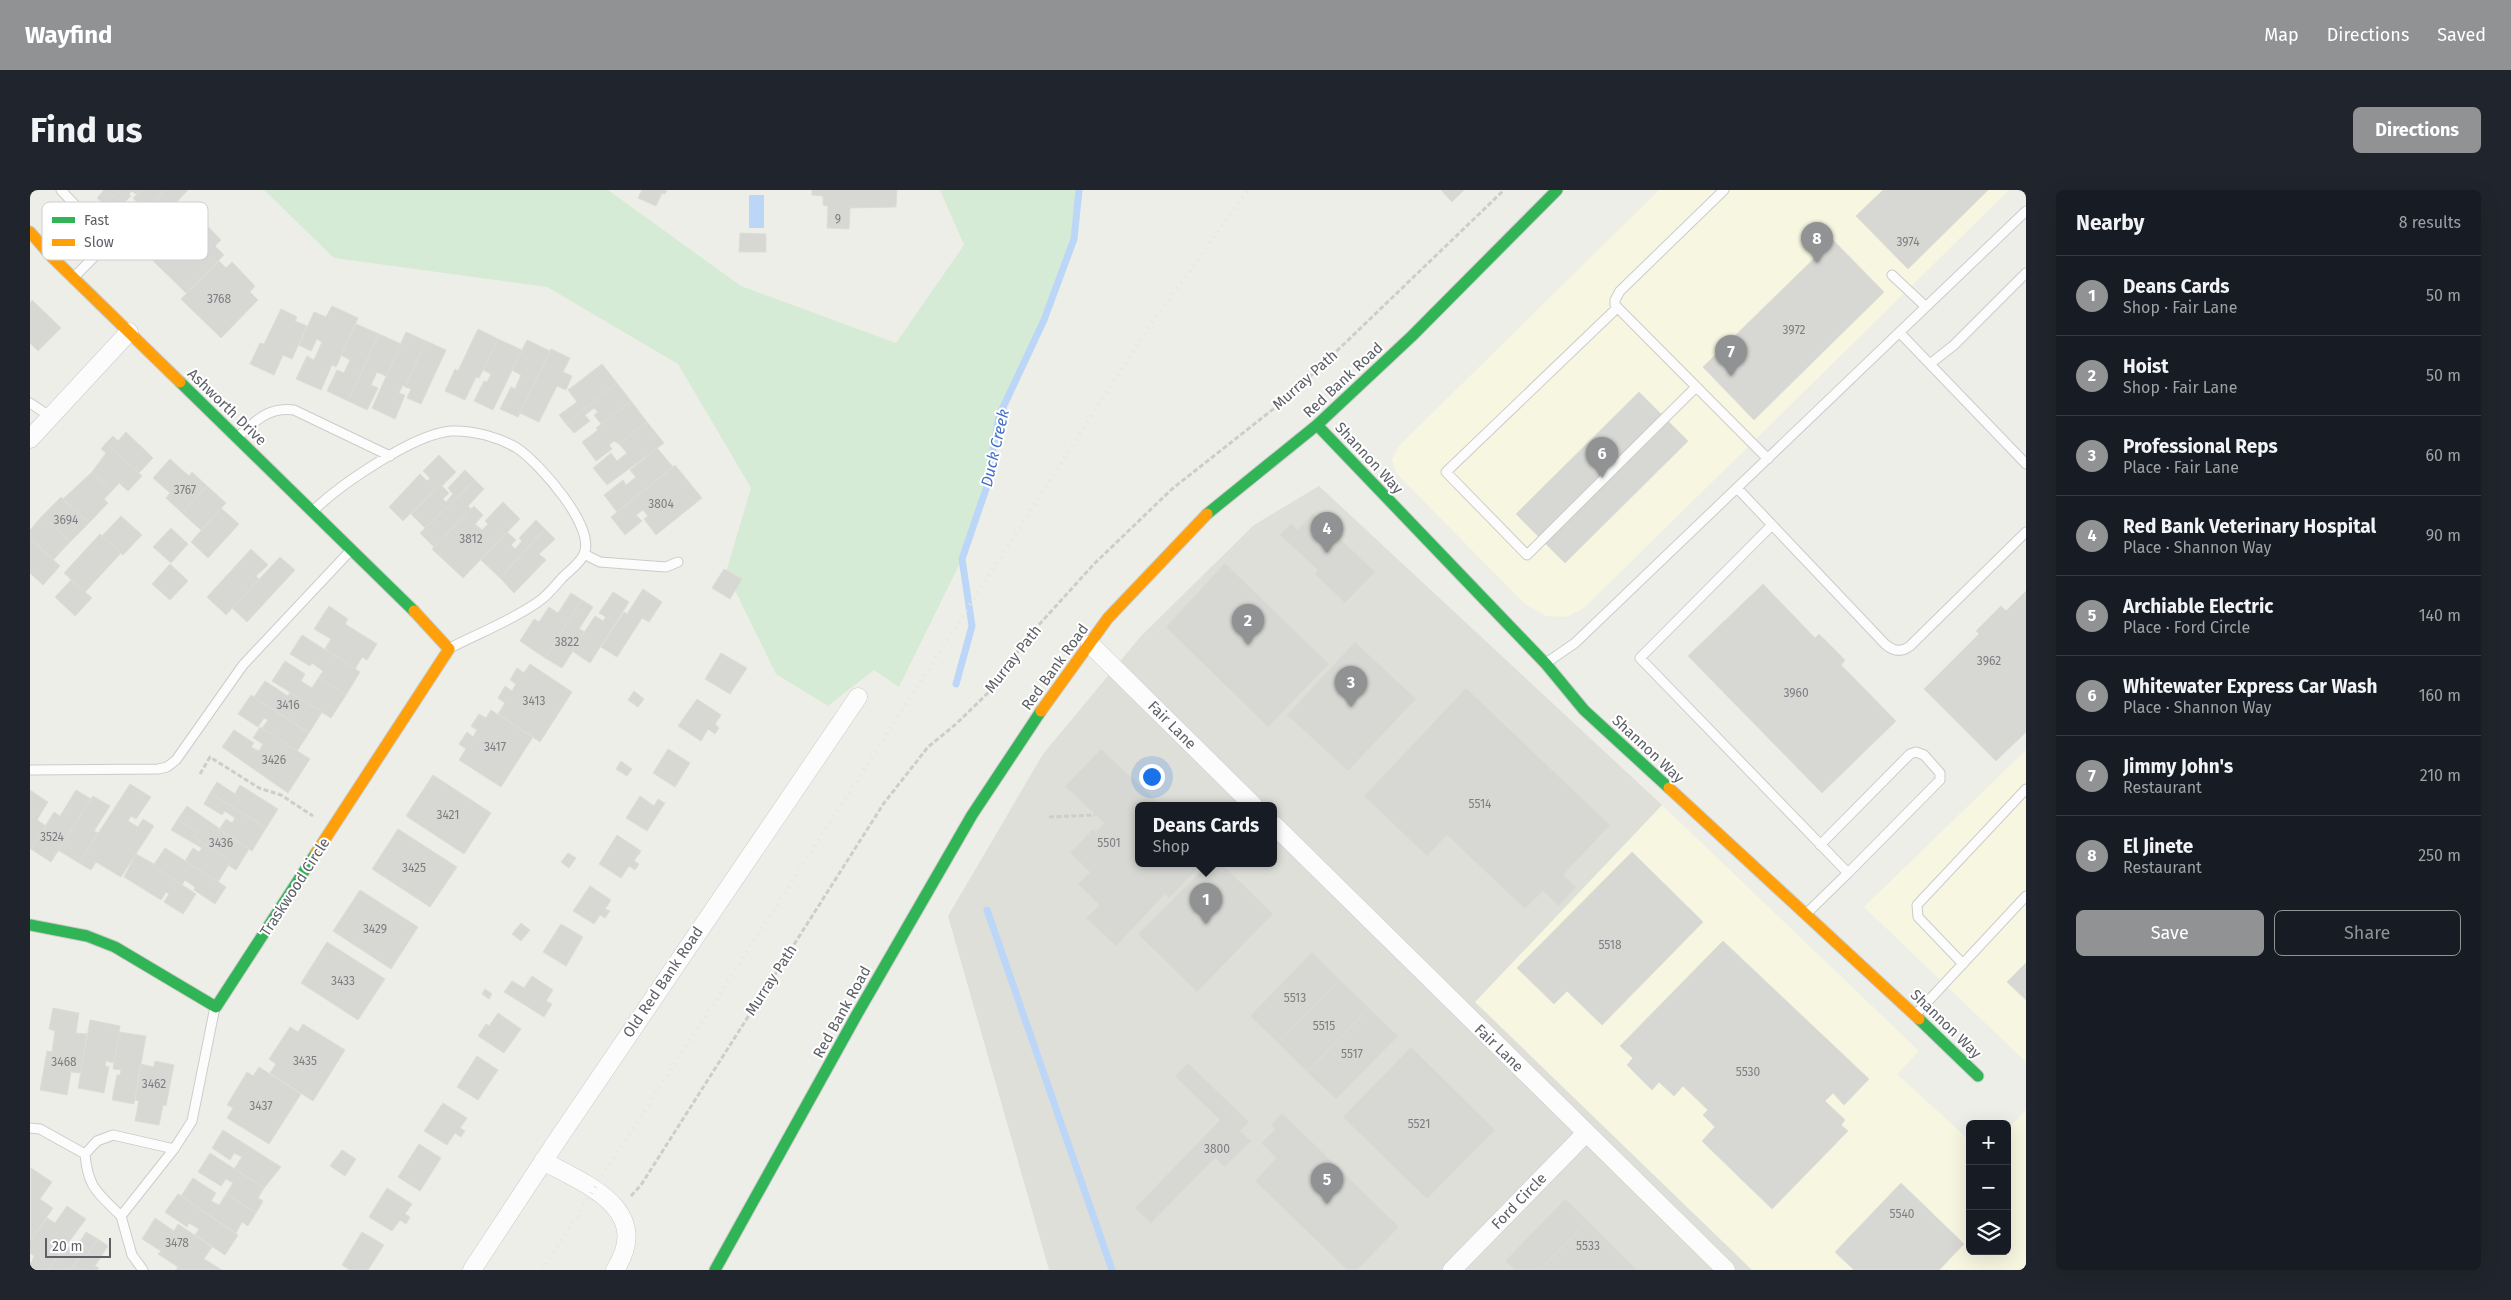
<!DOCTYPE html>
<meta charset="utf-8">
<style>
body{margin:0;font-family:"Fira Sans",sans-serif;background:#20242c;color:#f1f3f6}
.controls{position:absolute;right:15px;bottom:15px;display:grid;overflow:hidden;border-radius:8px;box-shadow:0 5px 20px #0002}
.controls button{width:45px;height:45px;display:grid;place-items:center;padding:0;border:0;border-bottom:1px solid #363941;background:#171b24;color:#f1f3f6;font:25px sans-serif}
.scale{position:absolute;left:15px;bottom:12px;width:66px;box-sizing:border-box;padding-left:5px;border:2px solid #5d6067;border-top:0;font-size:14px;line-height:18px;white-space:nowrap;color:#5d6067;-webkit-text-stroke:4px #fff;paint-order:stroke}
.you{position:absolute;left:1121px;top:586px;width:18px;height:18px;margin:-12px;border:4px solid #fff;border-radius:50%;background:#1a73e8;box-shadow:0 0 0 8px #1a73e833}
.badge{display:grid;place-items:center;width:32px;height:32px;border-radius:50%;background:#909294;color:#fff;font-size:16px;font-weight:700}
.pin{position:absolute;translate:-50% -41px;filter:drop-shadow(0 1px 2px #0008)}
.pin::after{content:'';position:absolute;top:26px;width:18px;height:15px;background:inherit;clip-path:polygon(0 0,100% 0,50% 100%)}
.popup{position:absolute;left:1105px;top:612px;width:142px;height:65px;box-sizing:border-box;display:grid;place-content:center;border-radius:8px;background:#171b24;filter:drop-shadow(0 1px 4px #0005);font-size:16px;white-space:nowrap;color:#9ea1a6}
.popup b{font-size:19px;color:#f1f3f6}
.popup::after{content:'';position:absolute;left:50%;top:100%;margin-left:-10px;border:10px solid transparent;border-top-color:#171b24}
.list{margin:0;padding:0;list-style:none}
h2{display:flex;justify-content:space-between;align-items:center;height:65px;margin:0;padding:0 20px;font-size:21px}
h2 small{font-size:16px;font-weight:400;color:#9ea1a6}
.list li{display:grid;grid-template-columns:32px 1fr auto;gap:15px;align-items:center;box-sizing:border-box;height:80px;padding:0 20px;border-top:1px solid #363941}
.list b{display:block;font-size:19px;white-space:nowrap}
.list p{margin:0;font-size:16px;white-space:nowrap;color:#9ea1a6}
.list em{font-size:16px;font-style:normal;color:#9ea1a6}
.actions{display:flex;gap:10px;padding:15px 20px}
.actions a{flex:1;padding:11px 0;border:1px solid #909294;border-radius:8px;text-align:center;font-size:18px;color:#909294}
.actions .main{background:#909294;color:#fff}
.icon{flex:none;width:28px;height:28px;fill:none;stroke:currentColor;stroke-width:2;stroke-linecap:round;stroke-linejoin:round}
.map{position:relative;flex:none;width:1996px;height:1080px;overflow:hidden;border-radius:8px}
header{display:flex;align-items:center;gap:30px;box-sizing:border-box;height:70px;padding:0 25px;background:#909294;color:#fff}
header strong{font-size:24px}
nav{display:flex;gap:28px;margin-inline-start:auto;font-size:18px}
.intro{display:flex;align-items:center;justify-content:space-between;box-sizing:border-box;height:120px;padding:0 30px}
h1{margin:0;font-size:35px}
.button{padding:12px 22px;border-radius:8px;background:#909294;color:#fff;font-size:18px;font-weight:700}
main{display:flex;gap:30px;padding:0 30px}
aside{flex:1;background:#171b24;border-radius:8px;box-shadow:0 5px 20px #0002}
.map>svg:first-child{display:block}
</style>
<header>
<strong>Wayfind</strong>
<nav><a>Map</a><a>Directions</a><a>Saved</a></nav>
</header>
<div class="intro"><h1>Find us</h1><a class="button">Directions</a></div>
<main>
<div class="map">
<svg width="1996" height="1080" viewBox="0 0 1996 1080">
<rect width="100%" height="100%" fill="#eeeee8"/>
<!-- commercial -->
<path fill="#f7f6e1" d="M1629 0H1979L1554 418 1536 427 1516 426 1494 413 1366 283 1362 269 1369 256Z
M1996 560V872L1834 717Z
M1632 615 1889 861 1867 884 1940 951V1061H1977V940L1996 920V1080H1722L1445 812Z"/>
<!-- industrial -->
<path fill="#dfdfd9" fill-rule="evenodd" d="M1289 296 1632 615 1445 812 1722 1080H1019L918 726 1013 564 1111 446 1224 335ZM1108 615H1244V673H1108Z"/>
<!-- green -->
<path fill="#d6ebd6" d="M234 0H578L711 96 866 153 934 55 910 0H1049L1044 49 1014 130 969 226 957 296 932 369 869 497 844 480 798 516 746 484 696 382 721 298 648 174 517 97 304 68Z"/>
<!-- water -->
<path fill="#bcd6f8" d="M719 5H734V38H719Z"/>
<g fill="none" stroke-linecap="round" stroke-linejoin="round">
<!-- stream -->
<path stroke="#bcd6f8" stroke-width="7" d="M926 494 942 436 932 369 957 296 969 226 1014 130 1044 49 1049 0
M957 720 1082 1080"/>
</g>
<!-- building -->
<path fill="#d7d7d3" stroke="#ddddd8" d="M74 0H90L75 15 67 8Z
M90 0H112L107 5 102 1 99 4 101 6 83 23 75 15Z
M112 0H135L116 20 111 16 91 37 84 30 100 13 103 16 107 12 103 8Z
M135 0H158L127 33 122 28 115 35 111 31 99 44 91 37 111 16 116 20Z
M612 0H637L635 4 632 3 626 16 608 8Z
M782 0H867L866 17 820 18 819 39 797 38 798 16 793 15V6L782 5Z
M1411 0H1434L1422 12Z
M1853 0H1958L1878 79 1826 26Z
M152 24 160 32 167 25 191 50 185 56 194 65 156 103 114 62Z
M710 43 736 44V62H709Z
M1803 50 1854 102 1724 230 1673 177Z
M189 71 196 78 202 72 225 96 220 102 228 110 191 148 151 109Z
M2 110 31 138 8 161 0 153V113Z
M302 116 328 128 306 177 302 175 291 200 266 189 277 166 284 170 292 152 287 149 281 161 269 155 284 122 296 127Z
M251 119 267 127 265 131 277 136 262 169 253 165 244 185 220 174 230 153 234 154Z
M326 134 349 144 318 211 297 201 307 180 314 183 320 170 311 165Z
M448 139 468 149 449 188 446 187 435 210 415 201 425 179 428 181Z
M376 142 396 151 375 197 373 195 369 203 375 205 365 229 342 218Z
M349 144 371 154 356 186 347 182 341 195 348 198 337 220 318 211Z
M468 149 492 160 463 220 444 211 454 191 457 192 461 184 453 180Z
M497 150 520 161 488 227 470 219 481 197 485 199 491 185 482 180Z
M396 151 416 160 391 214 377 208 381 199 375 197Z
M521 159 540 168 533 182 542 186 536 200 527 196 509 232 490 223Z
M572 174 587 193 536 234 529 225 547 212 538 200Z
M587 193 601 211 571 234 564 225 568 222 564 218 555 225 560 231 544 243 536 234Z
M1609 202 1658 251 1535 373 1486 324Z
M601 211 617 232 589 254 584 251 579 255 582 259 566 271 552 252 568 240 566 238Z
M617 232 634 253 577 295 563 278 581 263 587 271 597 263 589 254Z
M96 242 123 268 109 283 76 253 83 246 88 251Z
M76 253 112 286 98 301 89 293 82 301 62 282 76 263 71 259Z
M627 258 643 277 587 322 574 305 593 290 596 295 606 287 600 280Z
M409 265 426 282 412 296 410 294 373 331 359 317 390 284 397 291 400 288 393 281Z
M140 269 159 286 162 282 177 296 152 323 136 308 140 303 123 288Z
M645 275 672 308 626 345 614 329 618 326 613 320 606 325 612 331 595 345 581 327Z
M435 280 445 290 395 338 381 324 410 294 419 303 413 309 416 312 423 304 418 298Z
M62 282 82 301 74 309 78 313 59 333 33 309Z
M445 290 454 299 438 316 441 319 404 357 390 343Z
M177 296 196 313 171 340 152 323Z
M31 307 59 333 40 352 12 326Z
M473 312 490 329 433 388 402 359 444 316 453 325 445 334 452 340 458 334 455 331Z
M191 318 209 334 178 368 161 352Z
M1283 323 1345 382 1315 413 1285 384 1288 380 1250 345 1261 333 1268 340Z
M12 326 40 352 23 370 0 348V340Z
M91 326 112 345 93 365 72 346Z
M506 330 515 339 470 388 450 369 477 342 486 350 481 355 485 359 492 351 489 348Z
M141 338 158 354 141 373 123 357Z
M515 339 525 349 509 364 516 370 484 403 470 388Z
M70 344 91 363 55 402 34 383Z
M0 348 30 376 13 395 0 383Z
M221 359 238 375 226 386 229 389 196 425 177 407Z
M250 367 265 380 217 432 202 418Z
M1195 373 1299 474 1238 537 1136 437Z
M140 374 158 391 140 410 122 394Z
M694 379 712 389 700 409 682 398Z
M41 390 62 408 45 426 25 407Z
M1733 394 1785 448 1789 444 1815 470 1811 475 1866 531 1792 603 1658 466Z
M613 399 632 412 619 432 612 428 587 467 571 457 594 422 597 424Z
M1996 401V542L1966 571 1894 499 1949 444 1946 441 1971 416 1976 421Z
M583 402 599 412 560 473 542 461 565 426 573 431 576 427 569 423Z
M541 403 552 410 515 468 490 451 504 429 509 432 519 417 528 423Z
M552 410 563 417 549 439 555 442 532 478 515 468Z
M299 416 318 429 315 434 347 454 337 470 332 467 325 479 295 459 301 449 284 439Z
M272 445 330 482 316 505 289 487 293 481 282 473 280 476 260 464Z
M1325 452 1386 509 1318 581 1257 525Z
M691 463 717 478 700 504 675 489Z
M255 471 275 484 271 491 282 498 289 487 316 505 301 528 242 491Z
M500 474 542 502 510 552 468 524 475 513 468 508 475 496 482 501 486 494 480 490 487 478 494 483Z
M235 491 258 506 260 502 292 522 279 543 224 507Z
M1436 498 1580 635 1533 685 1546 697 1529 716 1513 701 1495 719 1417 645 1397 666 1334 606Z
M604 501 614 509 608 517 598 510Z
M221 505 279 543 267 561 232 538 238 530 234 528 228 537 208 524Z
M667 509 691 525 685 534 689 538 685 544 678 539 671 551 648 536Z
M461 520 503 547 471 597 429 570 436 559 429 554 437 542 443 547 447 540 441 536 449 524 456 528Z
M230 537 280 569 258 603 192 557 204 540 224 553 221 557 229 561 233 554 223 548Z
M638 559 660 573 645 597 623 583Z
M1071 559 1131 615H1108V673H1173L1139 708 1135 704 1086 756 1056 728 1069 715 1048 694 1060 682 1040 663 1063 639 1066 642 1074 633 1035 596Z
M591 571 602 579 597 586 586 579Z
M403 585 461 623 434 664 376 626Z
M187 592 205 604 210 595 248 619 236 638 180 603Z
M100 594 121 607 106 629 101 626 98 631 108 637 113 629 124 636 91 687 66 672 61 680 49 673Z
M0 600 18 612 7 630 16 636 0 660Z
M46 600 61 609 21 672 1 659 24 622 30 626Z
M180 603 236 638 222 661 189 640 196 629 202 633 205 628 195 621 192 625 174 614Z
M63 606 80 616 64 641 68 643 49 673 28 660Z
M610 606 624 616 628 609 635 613 617 641 596 628Z
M157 616 219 659 206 680 198 675 201 671 163 647 167 642 148 629Z
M148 629 167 642 163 647 201 671 188 692 155 671 163 658 169 662 172 658 141 640Z
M368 639 427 677 400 717 342 679Z
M587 645 611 661 604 671 609 674 605 680 599 676 591 688 569 674Z
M135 658 196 697 185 714 164 700 165 697 155 690 152 695 123 676Z
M1602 662 1673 732 1572 835 1537 801 1524 814 1487 778Z
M538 663 546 668 539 678 531 672Z
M106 664 124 674 123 676 166 704 153 724 134 712 139 704 136 702 131 710 94 687Z
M1179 673H1191L1243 724 1167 802 1108 744Z
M560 696 581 710 575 719 580 721 575 728 570 725 564 734 543 721Z
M330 700 388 737 361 779 303 741Z
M491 733 500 740 491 751 482 744Z
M531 734 553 747 536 776 513 762Z
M1693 751 1839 889 1814 915 1803 903 1795 911 1815 930 1811 935 1818 941 1742 1019 1672 951 1685 937 1673 925 1678 920 1653 896 1644 906 1629 892 1622 900 1597 875 1603 868 1590 856Z
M297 752 355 789 328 830 271 793Z
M1282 762 1310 790 1248 853 1220 826Z
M1996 773V810L1977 792Z
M502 786 523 800 516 811 522 814 514 827 474 802 482 791 494 798Z
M1310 790 1339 818 1277 882 1248 853Z
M455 799 462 804 459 809 452 804Z
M23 818 49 823 46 843 57 844 51 883 41 882 37 905 10 900 17 861 22 862 25 841 19 839Z
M1339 818 1368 846 1306 909 1277 882Z
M468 823 491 839 474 863 448 846 456 834 459 836Z
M60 830 90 836 84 873 76 871 75 876 79 877 74 903 48 898Z
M273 834 315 860 283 911 240 883 246 874 239 869 260 837 268 842Z
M89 842 116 846 104 914 82 910 87 885H90L91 880 83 879Z
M1381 857 1465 940 1397 1009 1313 927Z
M447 866 468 880 448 910 427 897Z
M125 871 144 875 136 916 133 915 129 935 105 931 109 911 105 910 111 874 124 877Z
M1158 873 1219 932 1210 941 1221 951 1195 977 1185 968 1121 1033 1105 1018 1190 930 1145 886Z
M229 877 271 904 239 954 197 928 203 918 197 915 217 882 223 886Z
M413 913 437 928 430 938 435 941 431 947 425 943 417 955 394 941Z
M1252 923 1369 1037 1327 1080H1317L1225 991 1246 968 1231 953 1245 939 1241 935Z
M193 940 251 977 234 998 204 979 212 967 204 963 200 970 182 958Z
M389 954 411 968 390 1001 368 987Z
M312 960 326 969 315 986 300 976Z
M180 963 234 998 228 1008 233 1011 226 1023 196 1004 203 993 196 989 191 996 168 982Z
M1 978 22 992 10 1009 23 1018 1 1050Z
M163 988 186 1003 181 1011 189 1015 196 1004 226 1023 218 1036 212 1032 206 1043 151 1006Z
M1871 993 1934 1054 1909 1080H1824L1805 1062Z
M357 998 382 1014 375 1024 380 1027 376 1034 370 1030 362 1041 339 1027Z
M148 1004 208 1045 195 1065 165 1045 169 1039 159 1033 157 1037 135 1022Z
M1535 1009 1558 1031 1510 1080H1485L1475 1071Z
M37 1016 56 1029 18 1080H6L0 1076 4 1066 0 1063V1051L17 1028 25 1033Z
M125 1028 144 1041 148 1034 182 1057 174 1069 192 1080H146L148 1077 128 1064 131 1061 112 1049Z
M1558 1031 1607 1080H1510Z
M56 1042 68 1049 55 1068 51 1065 41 1080H18L35 1055 44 1061Z
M332 1042 354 1055 338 1080H320L312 1075Z
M68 1049 78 1056 65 1076 69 1078 67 1080H41L51 1065 55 1068Z"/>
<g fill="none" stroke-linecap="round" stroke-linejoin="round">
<!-- lane casing -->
<g stroke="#cbccca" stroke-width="11">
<path id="lane" d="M31 0C46 17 70 37 71 60L45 86
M1694 0 1590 101 1585 110V115L1738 269
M1862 85 1896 117
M1587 118 1416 282 1497 365 1666 197
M1870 143 1996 274
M1900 174 1924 155 1996 83
M0 213 21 227
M209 246C226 230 239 217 264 220L360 266
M1708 299 1855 454C1863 461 1871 463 1880 456L1996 342
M284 320C311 294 384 244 421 241 443 240 468 247 487 258 508 272 569 339 553 366 548 375 539 381 532 388 525 396 517 406 508 412 481 431 449 443 420 458
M1742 335 1610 468 1818 683 1776 724
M554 364 570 372 583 373 636 377 648 372
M1516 473 1545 453 1996 21
M0 580 128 579 137 577 146 570 213 475 321 360
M1790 655 1880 564 1886 562 1894 565 1910 583V590L1818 683
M1933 774 1888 727 1887 715 1996 599
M1887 823 1996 706
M0 938 10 939 55 964
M91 1026C67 1002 58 998 55 964L67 951 83 945 144 959
M113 1080 102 1065 91 1026 144 959 162 931 185 817"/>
</g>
<!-- street casing -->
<g stroke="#cbccca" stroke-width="19">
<path id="street" d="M0 249 99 142
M1060 454 1223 615
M1244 635 1696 1080
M513 971C555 994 624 1019 585 1080
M442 1080 526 952 828 507
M1422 1080 1556 943"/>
</g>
<!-- fast casing -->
<g stroke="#cacbca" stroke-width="13">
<path id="fast" d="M150 192 384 421
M1287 235 1516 474 1554 520 1639 598
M1177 324 1287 235 1382 146 1527 0
M0 735 57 746 85 757 186 817 286 663
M1889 829 1948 886
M685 1080 826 826 942 625 1011 521"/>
</g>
<!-- slow casing -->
<g stroke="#cacbca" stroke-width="13">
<path id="slow" d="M0 42 21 66 150 192
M1011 521 1078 428 1177 324
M1639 598 1889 829
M286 663 419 459 384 421"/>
</g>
<!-- path -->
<path stroke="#cacfcc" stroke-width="3" stroke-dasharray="5 2.5" stroke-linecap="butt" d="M170 584 180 567 229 598 251 605 283 626
M1019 627 1065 625
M601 1006 611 995 854 613 898 557 926 534 964 497 996 449 1064 374 1142 299 1261 205 1474 0"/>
<!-- lane -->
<use href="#lane" stroke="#fcfcfc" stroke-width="9"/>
<!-- street -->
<use href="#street" stroke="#fcfcfc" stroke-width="18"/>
<!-- fast -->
<use href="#fast" stroke="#30b455" stroke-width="11"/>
<!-- slow -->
<use href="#slow" stroke="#ff9f0a" stroke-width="11"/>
<!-- rail -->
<path stroke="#e5e5e4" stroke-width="4" stroke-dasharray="1 6" stroke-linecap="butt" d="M512 1080 1114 144 1218 0"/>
</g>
<g text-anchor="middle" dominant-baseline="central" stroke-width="4" stroke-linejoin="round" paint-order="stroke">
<!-- number labels -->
<g font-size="12" fill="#7c7e82">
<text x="808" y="29">9</text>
<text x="1878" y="52">3974</text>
<text x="189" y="109">3768</text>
<text x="1764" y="140">3972</text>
<text x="155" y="300">3767</text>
<text x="631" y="314">3804</text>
<text x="36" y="330">3694</text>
<text x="441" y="349">3812</text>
<text x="537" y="452">3822</text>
<text x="1959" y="471">3962</text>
<text x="1766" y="503">3960</text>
<text x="504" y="511">3413</text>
<text x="258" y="515">3416</text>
<text x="465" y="557">3417</text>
<text x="244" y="570">3426</text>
<text x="1450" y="614">5514</text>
<text x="418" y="625">3421</text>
<text x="22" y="647">3524</text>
<text x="191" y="653">3436</text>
<text x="1079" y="653">5501</text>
<text x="384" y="678">3425</text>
<text x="345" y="739">3429</text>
<text x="1580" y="755">5518</text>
<text x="313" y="791">3433</text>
<text x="1265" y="808">5513</text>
<text x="1294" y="836">5515</text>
<text x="1322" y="864">5517</text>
<text x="275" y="871">3435</text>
<text x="34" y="872">3468</text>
<text x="1718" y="882">5530</text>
<text x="124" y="894">3462</text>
<text x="231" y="916">3437</text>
<text x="1389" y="934">5521</text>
<text x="1187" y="959">3800</text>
<text x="1872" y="1024">5540</text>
<text x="147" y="1053">3478</text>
<text x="1558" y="1056">5533</text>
</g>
<!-- street labels -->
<g font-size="15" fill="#5d6067" stroke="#fff">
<text transform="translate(1275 190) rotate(-42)">Murray Path</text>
<text transform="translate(1313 190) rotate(-43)">Red Bank Road</text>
<text transform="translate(197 217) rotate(44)">Ashworth Drive</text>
<text transform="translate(1339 268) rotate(47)">Shannon Way</text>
<text transform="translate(983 469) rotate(-52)">Murray Path</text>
<text transform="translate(1025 477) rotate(-54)">Red Bank Road</text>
<text transform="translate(1142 535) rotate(45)">Fair Lane</text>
<text transform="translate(1618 559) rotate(43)">Shannon Way</text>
<text transform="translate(265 697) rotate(-57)">Traskwood Circle</text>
<text transform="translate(741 790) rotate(-57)">Murray Path</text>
<text transform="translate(633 792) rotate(-56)">Old Red Bank Road</text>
<text transform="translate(812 822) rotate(-61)">Red Bank Road</text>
<text transform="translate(1916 834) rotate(44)">Shannon Way</text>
<text transform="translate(1469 858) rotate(44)">Fair Lane</text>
<text transform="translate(1489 1011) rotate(-46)">Ford Circle</text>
</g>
<!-- water labels -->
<g font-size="16" font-style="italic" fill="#4370c9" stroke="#fff">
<text transform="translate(965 258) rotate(-77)">Duck Creek</text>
</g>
</g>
<!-- legend -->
<rect x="12" y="12" width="166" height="58" rx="8" fill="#fff" stroke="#cecfd1" stroke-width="1"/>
<rect x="22" y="27" width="23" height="6" fill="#30b455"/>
<rect x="22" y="49" width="23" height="7" fill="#ff9f0a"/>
<g font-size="14" fill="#5d6067">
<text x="54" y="35">Fast</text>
<text x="54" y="57">Slow</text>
</g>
</svg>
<div class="controls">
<button>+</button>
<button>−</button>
<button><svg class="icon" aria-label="layers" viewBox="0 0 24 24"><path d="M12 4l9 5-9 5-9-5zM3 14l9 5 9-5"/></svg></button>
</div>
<div class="scale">20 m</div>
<div class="you"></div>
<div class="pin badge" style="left:1176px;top:734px">1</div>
<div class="popup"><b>Deans Cards</b>Shop</div>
<div class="pin badge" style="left:1218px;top:455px">2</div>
<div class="pin badge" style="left:1321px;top:517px">3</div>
<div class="pin badge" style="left:1297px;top:363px">4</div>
<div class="pin badge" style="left:1297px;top:1014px">5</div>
<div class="pin badge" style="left:1572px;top:288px">6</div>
<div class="pin badge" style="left:1701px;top:186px">7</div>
<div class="pin badge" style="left:1787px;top:73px">8</div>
</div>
<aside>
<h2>Nearby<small>8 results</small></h2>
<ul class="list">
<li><span class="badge">1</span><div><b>Deans Cards</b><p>Shop · Fair Lane</p></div><em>50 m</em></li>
<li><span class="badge">2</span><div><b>Hoist</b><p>Shop · Fair Lane</p></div><em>50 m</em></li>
<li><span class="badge">3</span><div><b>Professional Reps</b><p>Place · Fair Lane</p></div><em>60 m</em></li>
<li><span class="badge">4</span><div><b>Red Bank Veterinary Hospital</b><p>Place · Shannon Way</p></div><em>90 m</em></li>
<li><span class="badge">5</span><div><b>Archiable Electric</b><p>Place · Ford Circle</p></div><em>140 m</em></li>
<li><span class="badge">6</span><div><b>Whitewater Express Car Wash</b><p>Place · Shannon Way</p></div><em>160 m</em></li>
<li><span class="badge">7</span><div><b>Jimmy John's</b><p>Restaurant</p></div><em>210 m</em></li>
<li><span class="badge">8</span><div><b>El Jinete</b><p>Restaurant</p></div><em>250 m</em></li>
</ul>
<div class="actions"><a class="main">Save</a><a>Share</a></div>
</aside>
</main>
